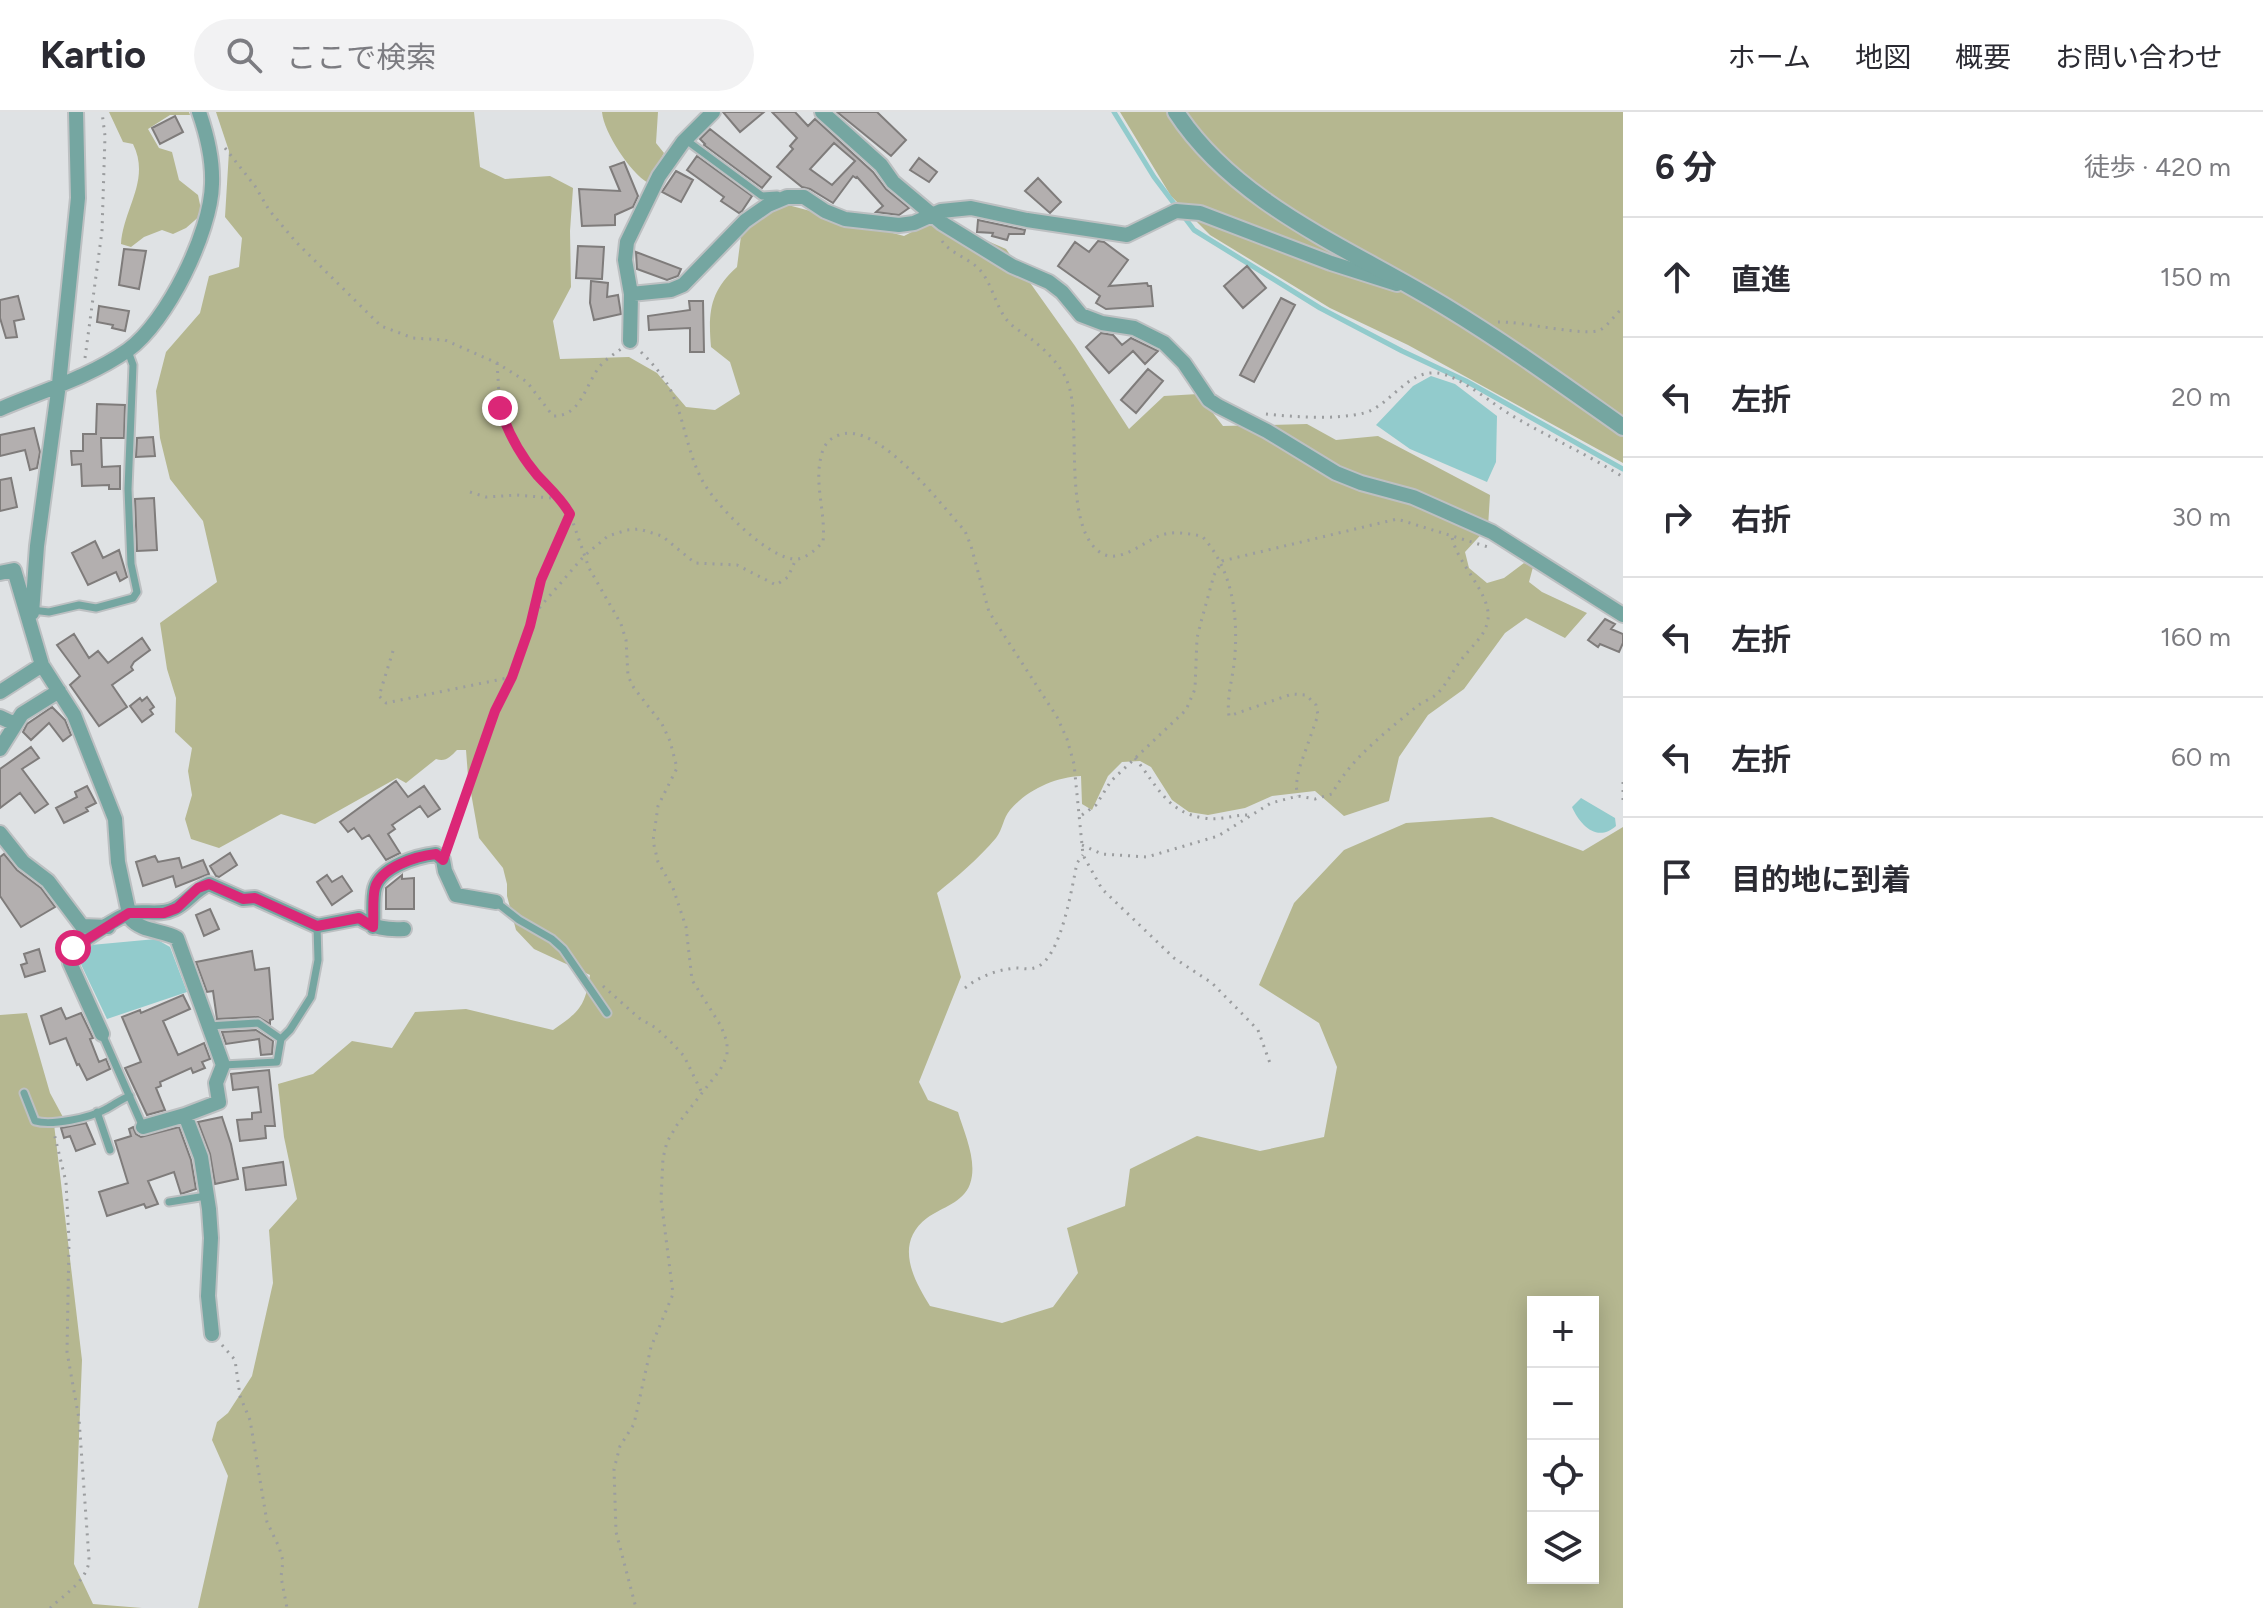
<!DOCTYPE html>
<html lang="ja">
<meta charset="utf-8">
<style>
body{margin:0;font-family:Figtree,"Noto Sans JP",sans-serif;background:#f2f2f3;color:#2b2b33}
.controls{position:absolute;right:24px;bottom:24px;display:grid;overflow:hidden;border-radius:0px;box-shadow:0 4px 20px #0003}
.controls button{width:72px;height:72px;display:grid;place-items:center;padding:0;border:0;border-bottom:2px solid #e1e1e2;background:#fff;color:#2b2b33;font:40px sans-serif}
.stop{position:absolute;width:24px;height:24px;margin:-18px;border:6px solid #db2777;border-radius:50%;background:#fff}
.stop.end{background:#db2777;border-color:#fff;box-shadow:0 2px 8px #0008}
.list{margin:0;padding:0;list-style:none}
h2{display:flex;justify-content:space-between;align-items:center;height:104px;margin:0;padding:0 32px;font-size:34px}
h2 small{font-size:26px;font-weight:400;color:#7c7c81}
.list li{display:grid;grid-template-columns:52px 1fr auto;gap:24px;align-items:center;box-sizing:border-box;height:120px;padding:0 32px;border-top:2px solid #e1e1e2}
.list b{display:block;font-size:30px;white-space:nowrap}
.list em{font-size:26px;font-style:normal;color:#7c7c81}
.icon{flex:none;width:44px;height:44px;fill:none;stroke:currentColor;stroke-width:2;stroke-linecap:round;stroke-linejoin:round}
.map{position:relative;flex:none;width:1623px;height:1496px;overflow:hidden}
header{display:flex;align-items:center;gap:48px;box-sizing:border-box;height:112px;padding:0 40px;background:#fff;border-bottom:2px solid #e1e1e2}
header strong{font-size:38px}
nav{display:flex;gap:44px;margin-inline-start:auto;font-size:28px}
.search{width:560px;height:72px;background:#f2f2f3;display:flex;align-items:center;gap:20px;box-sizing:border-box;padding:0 28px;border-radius:44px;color:#7c7c81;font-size:30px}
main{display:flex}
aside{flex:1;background:#fff}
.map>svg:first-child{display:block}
</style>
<header>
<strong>Kartio</strong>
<div class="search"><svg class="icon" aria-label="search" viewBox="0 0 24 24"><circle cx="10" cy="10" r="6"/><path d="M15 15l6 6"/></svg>ここで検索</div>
<nav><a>ホーム</a><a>地図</a><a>概要</a><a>お問い合わせ</a></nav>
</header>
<main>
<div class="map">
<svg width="1623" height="1496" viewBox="0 0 1623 1496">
<rect width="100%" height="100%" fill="#dfe2e4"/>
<!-- green -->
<path fill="#b5b790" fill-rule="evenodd" d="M109 0H189L190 3H170L148 17 159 36 172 40 179 68 198 83 202 102 186 116 173 122 162 118 144 125 131 135 121 132C123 97 151 68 133 32L123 30Z
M216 0H474L480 55 505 67 550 64 573 76 570 119 571 175 553 209 560 247 629 245 657 261 686 295 715 298 740 282 730 250 711 235C708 200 710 179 737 155L741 124 773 89 904 124 937 107 1006 137 1075 234 1129 317 1164 284 1198 282 1223 314 1307 312 1336 328 1378 324 1490 383 1488 415 1465 440 1469 456 1487 471 1504 466 1524 451 1533 455 1529 470 1542 480 1587 501 1565 526 1526 506 1505 521 1464 577 1428 603 1399 645 1389 689 1344 704 1315 679 1272 684 1245 696 1208 703 1189 700 1172 688 1151 655 1140 649 1122 650 1108 664 1092 698 1082 692 1081 664C1055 665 1027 678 1010 698 1003 706 1003 717 996 726 978 747 958 764 937 781L961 865 919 970 928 988 958 1000C964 1021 978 1049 970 1072 963 1091 942 1095 927 1106 894 1131 913 1167 930 1194L1002 1211 1053 1195 1078 1161 1067 1116 1125 1094 1130 1057 1197 1024 1260 1039 1324 1025 1337 955 1319 911 1259 873 1294 791 1344 738 1406 711 1492 705 1583 739 1623 715V1496H198L228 1364 212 1328 217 1310 228 1301 252 1264 273 1171 269 1118 297 1087 284 1025 278 972 313 962 352 929 392 936 415 900 466 897 553 918C579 900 585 895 590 863L534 837 516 818 507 784V772L503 756 479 726 468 664 466 638H457C450 645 446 650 436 647L406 671 397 666 315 712 281 702 219 736 191 727 185 707 192 683 188 659 192 636 175 620 176 586 167 557 160 511 217 470 203 409 170 367 160 326 156 279 166 240 200 201 209 164 239 155 242 126 225 105 229 39ZM1533 1190H1593V1466H1533Z
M602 0H658L656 31 664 41 648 71C630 60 604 21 602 0Z
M1120 0H1623V351L1408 233 1330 196 1210 123 1171 84Z
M27 901 50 981 64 1007 54 1012 82 1248 74 1452 93 1492 142 1496H0V903Z"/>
<!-- water -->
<path fill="#92cbcc" d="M1431 264 1455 272 1497 304 1496 350 1487 370 1410 337 1376 313 1413 274Z
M1581 686 1615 706 1616 714C1597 731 1580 713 1572 695Z
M156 827 170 835 187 880 107 907 78 846V841L91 833Z"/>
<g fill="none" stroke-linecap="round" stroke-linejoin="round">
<!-- stream -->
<path stroke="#92cbcc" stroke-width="5" d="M1114 0 1154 65 1194 118 1320 196 1402 239 1466 269 1623 357"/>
</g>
<!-- building -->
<path fill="#b3afaf" stroke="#7f7c7b" stroke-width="2" fill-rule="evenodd" d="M723 0H764L740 20Z
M772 0H795L808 14 815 7 873 60 886 77 909 96 899 103 876 100 883 94 857 65 856 66 853 64 833 91 810 77 802 75 777 55 793 37 790 34 797 26ZM834 31 855 49 832 73 810 57Z
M837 0H877L906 28 891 44Z
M175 4 183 20 160 32 152 16Z
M710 17 771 65 762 76 704 33 705 32 700 27Z
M697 44 752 84 742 99 739 101 721 89 724 85 687 58Z
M919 46 937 60 929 70 910 58Z
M624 50 638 84 633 95 615 103V113L582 114 579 77 620 79 610 55Z
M676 59 693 68 681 90 662 80Z
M1038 66 1061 90 1050 101 1025 79Z
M978 108 1025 118 1024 122H1009L1007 128 992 124 993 121 977 120Z
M1098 129 1104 130 1128 148 1109 174 1147 171 1148 174H1151L1153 194 1106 197 1096 191 1100 184 1058 154 1075 130 1089 140Z
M578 134 604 135 602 167 576 166Z
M124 137 146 139 139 177 119 173Z
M636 140 681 157 678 164 667 168 637 157Z
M1247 154 1266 176 1243 196 1224 174Z
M591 169 608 171 607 185 618 183 621 202 594 208 590 191Z
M18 184 24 207 14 209 17 225 6 226 0 206V188Z
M1281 186 1295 193 1254 270 1240 263Z
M689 189H703L704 240H690V216L649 218 648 204 690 198Z
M99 194 129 199 125 219 112 216 113 213 97 210Z
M1101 221 1113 223 1122 233 1131 226 1158 239 1145 252 1133 239 1109 261 1086 235Z
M1148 257 1163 269 1136 301 1121 288Z
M97 292 125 293 124 326H101L102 355 120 354V377H109V373L82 374 81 352 72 353 71 339H83V322H96Z
M34 316 40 340 37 356 30 358 25 338 0 344V323Z
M153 325 155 344 136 345 137 326Z
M11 366 17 395 0 399V368Z
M154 386 157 438 137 439 135 387Z
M95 429 103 446 119 438 127 465 120 469 116 460 88 473 72 441Z
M1605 507 1615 512 1611 517 1623 522V531L1619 540 1600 532 1598 535 1588 528Z
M74 522 89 546 98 539 108 551 142 526 150 538 134 550 131 555 133 558 112 573 127 595 99 614 70 573 80 564 57 533Z
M147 585 154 595 150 598 153 602 142 610 130 594 140 586 142 589Z
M52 595 65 608 71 623 63 629 49 611 31 628 23 620 27 612Z
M31 635 39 646 22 657 48 692 35 701 20 681 0 696V657Z
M396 669 408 685 424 674 440 697 428 705 420 694 392 713 395 717 388 722 400 741 386 748 369 723 362 727 354 716 348 720 340 710Z
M87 674 96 691 86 696 88 699 64 711 56 696 77 685 75 680Z
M230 741 237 753 219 765 216 764 210 754Z
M4 742 17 758 41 776 55 795 21 815 0 784V745Z
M155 744 158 750 179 746 182 756 203 748 209 762 176 775 173 764 143 774 136 750Z
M327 763 332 770 342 764 352 779 332 793 317 770Z
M402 763V767L414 766V797H386V776Z
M210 797 219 817 204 824 196 803Z
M39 837 45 859 25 865 21 853 27 851 24 842Z
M252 839 255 858 269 856 273 907 270 908V912L258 905 217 907 213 879 207 880 196 850Z
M183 883 190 897 163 909 178 943 204 931 210 947 202 950 205 956 193 961 191 956 160 970 161 974 156 976 165 998 147 1003 125 956 141 950 122 905 140 898 141 901Z
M61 896 66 907 81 901 93 926 90 927 99 950 106 947 110 957 87 968 79 952 77 953 66 926 50 932 41 904Z
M256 918 273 929 272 942 261 943 259 927 226 932 222 920Z
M269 958 275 1014H265L266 1026 240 1029 237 1008 252 1007V1001L261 1000 258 975 233 978 231 962Z
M222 1005 231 1032 238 1067 215 1072 210 1042 198 1010Z
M86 1011 95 1032 76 1039 70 1024 64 1026 61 1016Z
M133 1015 136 1022 141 1025 179 1015 191 1048 196 1077 181 1082 174 1060 148 1069 158 1092 146 1096 144 1092 107 1104 99 1080 128 1071 115 1029 131 1024 129 1017Z
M283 1050 286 1073 246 1078 243 1056Z"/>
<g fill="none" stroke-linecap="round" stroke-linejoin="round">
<!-- service casing -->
<g stroke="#bdc0c2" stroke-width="11">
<path id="service" d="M686 28 762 84 777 83
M32 498 49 500 79 493 96 496 133 486 137 480 131 452 128 377 133 253 128 239
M496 790 519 808 552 827 563 837 607 901
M209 914 258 911 281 927
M102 922 143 1015
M223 953 277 950 281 927 290 918 311 885 318 848 317 814
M24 981 35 1009C51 1014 90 1006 106 997 114 993 121 987 130 984
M97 1000 110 1038
M169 1090 206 1084"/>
</g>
<!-- minor casing -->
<g stroke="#bdc0c2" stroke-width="18">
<path id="minor" d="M822 0 881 53 893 70 942 111 1012 154 1049 170 1062 180 1081 203 1102 211 1134 216 1164 231 1184 251 1209 288 1218 294 1267 319 1336 361 1361 371 1413 385 1492 420 1623 503
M631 182 671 178 683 173 745 109 768 93 787 85H804L825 99 845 107 899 113 914 111 941 99 971 96 1027 108 1127 123 1176 99 1200 101 1331 151 1397 172
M630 229 631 182 625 148 627 130 659 64 683 30 713 0
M0 297C42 279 90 265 128 238 167 210 211 120 212 72 213 47 207 23 199 0
M0 461 14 458 42 553 74 603 115 707 118 750 130 806C141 820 163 818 177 826L223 953 216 971 219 990 185 1003 201 1045 209 1097 211 1126 208 1184 212 1222
M32 501 37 434 59 272 78 86 76 0
M0 580 42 553
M0 605 15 612
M0 637 22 602 59 579
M0 721 23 750 48 769 82 814 108 815
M373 815C374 803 372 787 375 776 381 755 417 744 436 742L443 748 445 759 456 783 496 790
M102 922 70 851 68 841C76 833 120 803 131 801 145 798 160 804 174 797 187 791 194 778 209 772L243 787 255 786 317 814 359 806C375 816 386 818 404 817
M143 1015 185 1003"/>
</g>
<!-- tertiary casing -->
<g stroke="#bdc0c2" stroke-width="20">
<path id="tertiary" d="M1176 0C1237 94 1354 138 1446 195 1507 232 1565 274 1623 315"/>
</g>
<!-- path -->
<path stroke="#9b9d9f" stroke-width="3" stroke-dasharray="2 6" stroke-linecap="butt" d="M225 36 255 74 269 98 296 130 381 214 413 226 445 228 497 251 527 270 553 304C581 305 585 273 600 254 606 247 614 242 621 237
M942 129C951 142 969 146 980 158 992 172 995 192 1006 207 1012 215 1022 220 1030 226 1047 239 1065 257 1070 278 1080 318 1063 421 1103 442 1120 451 1144 430 1159 424 1173 418 1188 422 1202 424 1231 456 1238 499 1235 542 1234 563 1226 584 1229 604L1292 582 1306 583 1316 593 1318 603 1299 657 1296 674 1298 684
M1498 210C1521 209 1585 225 1600 218 1608 214 1615 202 1623 196
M641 240C653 252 663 263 671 279 684 306 687 339 701 366 712 390 770 450 798 447 808 445 816 437 823 430 826 401 814 373 821 345 823 334 829 326 839 323 878 308 941 393 965 419L971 434 989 500 1057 605 1067 627 1074 652 1083 743 1102 777 1174 846 1212 871 1258 918 1271 954
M85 246 102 119 105 24 102 0
M497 251 500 296 512 329 529 353 562 387 570 402 589 456 621 512 626 528 628 564 634 576 662 612 670 629 677 656 658 694 653 729 658 750 673 776 686 815 692 868 721 914 727 930V944L720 958 677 1013 667 1030 663 1046 661 1087 673 1182 651 1235 634 1312 620 1334 614 1357 616 1420 636 1496
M1266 302C1295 305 1336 308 1364 301 1390 294 1407 258 1437 261 1459 263 1491 291 1511 303 1548 325 1587 342 1623 365
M470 380 486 385 517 383 562 387
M534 502 584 444 608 424 627 418 639 417 662 424 695 451 737 453 776 473 788 465 796 447
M393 539 379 584 386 591 512 565
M1135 646C1156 672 1167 701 1204 706 1219 709 1232 703 1248 703
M1623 670V690
M1082 703 1096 693 1111 669 1186 598 1195 577 1197 526 1201 510 1214 463 1222 449 1397 407 1488 435
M1082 733 1102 742 1147 745 1218 724 1271 691 1298 684 1315 687 1332 682C1350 647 1386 620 1416 595 1422 590 1431 587 1437 582 1448 571 1455 554 1466 542 1475 531 1486 522 1488 507 1491 481 1457 452 1452 425
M449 734 495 599 512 565 530 514 541 468 570 404
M603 874 639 906 656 916 671 930 684 944 702 981
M965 876C980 864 996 858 1016 856 1022 856 1029 858 1034 856 1061 850 1072 774 1077 751L1083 743
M222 1233 235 1248 240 1284 250 1308 267 1410 279 1435 283 1449 281 1465 287 1496
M50 1496C64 1483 89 1467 89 1447L79 1307 67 1240 69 1129 66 1070 54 1021"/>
<!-- service -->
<use href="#service" stroke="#75a6a1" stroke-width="7"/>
<!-- minor -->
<use href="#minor" stroke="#75a6a1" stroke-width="14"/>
<!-- tertiary -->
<use href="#tertiary" stroke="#75a6a1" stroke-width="16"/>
</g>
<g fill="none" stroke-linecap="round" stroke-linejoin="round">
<!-- route -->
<path stroke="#db2777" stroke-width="10" d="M73 836 129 801H164L177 796 198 776 209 772 243 787 255 786 317 814 359 806 373 815C374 803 372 787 375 776 381 755 417 744 436 742L443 748 495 599 512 565 530 514 541 468 570 402C561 386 549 376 537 363 520 343 508 321 500 296"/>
</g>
</svg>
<div class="controls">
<button>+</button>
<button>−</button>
<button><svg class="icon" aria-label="locate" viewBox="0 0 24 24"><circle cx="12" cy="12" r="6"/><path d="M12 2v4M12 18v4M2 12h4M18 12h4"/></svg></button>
<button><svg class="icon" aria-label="layers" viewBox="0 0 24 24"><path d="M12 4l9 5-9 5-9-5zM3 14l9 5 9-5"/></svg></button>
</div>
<div class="stop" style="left:73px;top:836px"></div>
<div class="stop end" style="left:500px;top:296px"></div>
</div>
<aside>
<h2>6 分<small>徒歩 · 420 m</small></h2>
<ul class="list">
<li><svg class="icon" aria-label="ahead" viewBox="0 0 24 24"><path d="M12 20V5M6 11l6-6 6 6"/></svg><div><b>直進</b></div><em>150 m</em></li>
<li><svg class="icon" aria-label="left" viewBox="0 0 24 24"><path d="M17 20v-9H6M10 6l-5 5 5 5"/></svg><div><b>左折</b></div><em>20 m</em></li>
<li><svg class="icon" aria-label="right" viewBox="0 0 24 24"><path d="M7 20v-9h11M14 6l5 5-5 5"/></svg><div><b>右折</b></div><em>30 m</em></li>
<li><svg class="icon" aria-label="left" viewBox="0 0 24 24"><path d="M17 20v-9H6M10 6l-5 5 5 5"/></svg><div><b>左折</b></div><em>160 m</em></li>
<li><svg class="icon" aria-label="left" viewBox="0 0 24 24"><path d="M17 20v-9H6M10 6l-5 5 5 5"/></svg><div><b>左折</b></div><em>60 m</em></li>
<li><svg class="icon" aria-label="arrive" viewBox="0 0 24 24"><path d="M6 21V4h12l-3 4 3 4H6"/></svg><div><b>目的地に到着</b></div></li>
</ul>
</aside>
</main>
